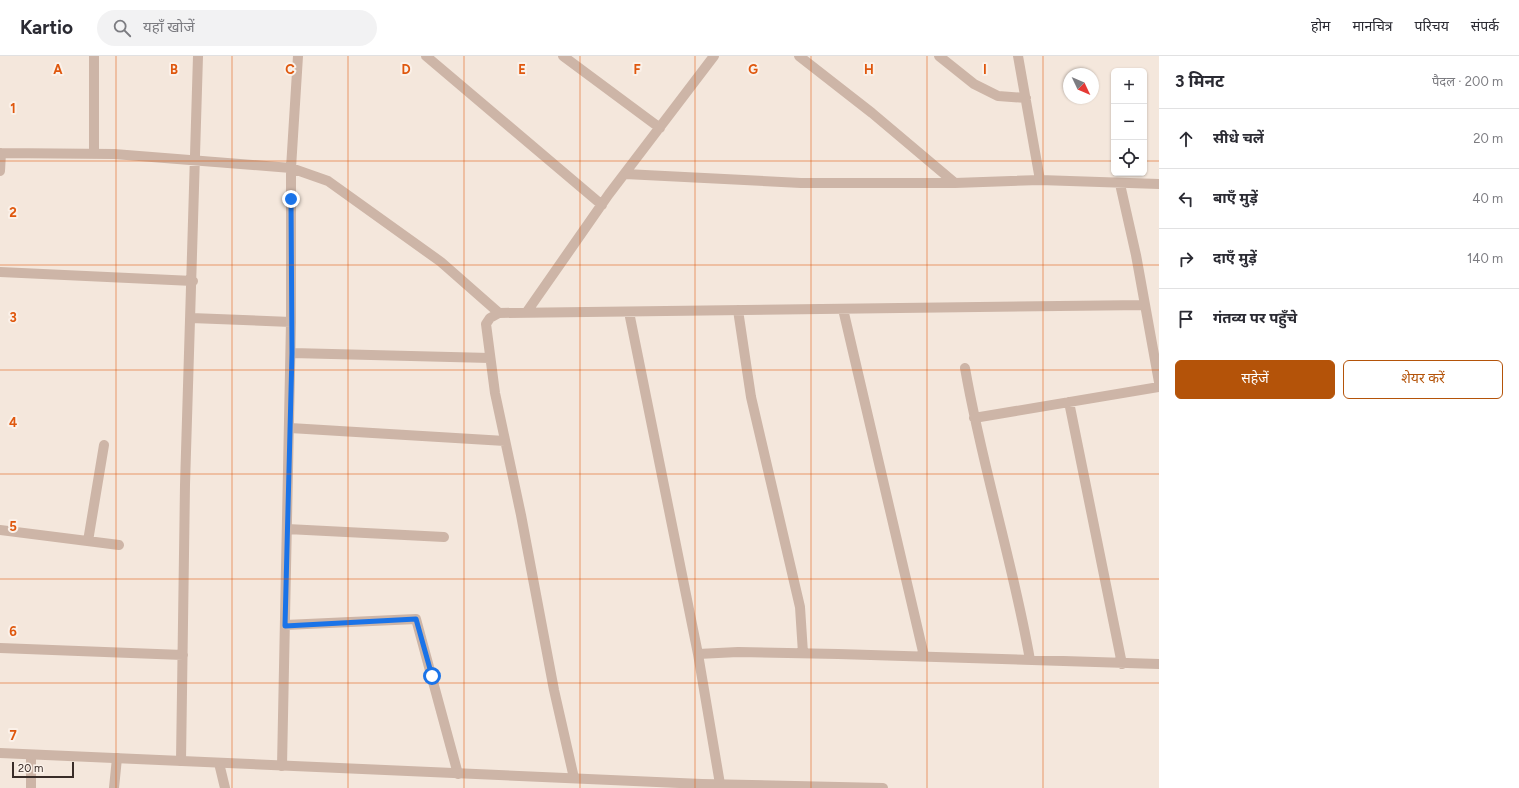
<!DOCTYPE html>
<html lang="hi">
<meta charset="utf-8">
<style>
body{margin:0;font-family:Figtree,"Noto Sans Devanagari",sans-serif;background:#f2f2f3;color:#2b2b33}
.controls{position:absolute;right:12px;top:12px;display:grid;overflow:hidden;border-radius:6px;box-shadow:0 1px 3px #0004}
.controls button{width:36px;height:36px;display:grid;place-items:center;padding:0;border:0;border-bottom:1px solid #e1e1e2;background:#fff;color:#2b2b33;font:20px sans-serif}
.compass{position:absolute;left:1063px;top:12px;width:36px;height:36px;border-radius:50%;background:#fff;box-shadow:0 1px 3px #0004;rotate:134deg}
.scale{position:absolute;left:12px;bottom:10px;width:62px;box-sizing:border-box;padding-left:4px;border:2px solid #392c28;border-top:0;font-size:11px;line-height:14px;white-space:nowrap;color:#392c28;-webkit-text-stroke:3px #fbf1e9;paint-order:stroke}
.stop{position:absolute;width:12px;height:12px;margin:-9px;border:3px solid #1a73e8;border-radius:50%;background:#fff}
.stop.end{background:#1a73e8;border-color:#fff;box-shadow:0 1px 4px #0008}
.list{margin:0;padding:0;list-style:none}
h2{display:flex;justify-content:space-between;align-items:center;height:52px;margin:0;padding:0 16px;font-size:17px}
h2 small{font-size:13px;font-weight:400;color:#7c7c81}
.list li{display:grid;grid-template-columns:26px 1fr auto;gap:12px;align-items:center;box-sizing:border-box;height:60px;padding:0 16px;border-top:1px solid #e1e1e2}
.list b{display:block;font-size:15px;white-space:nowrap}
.list em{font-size:13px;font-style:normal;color:#7c7c81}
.actions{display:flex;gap:8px;padding:12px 16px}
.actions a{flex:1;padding:9px 0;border:1px solid #b45309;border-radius:6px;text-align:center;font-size:14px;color:#b45309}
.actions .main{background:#b45309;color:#fff}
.icon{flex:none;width:22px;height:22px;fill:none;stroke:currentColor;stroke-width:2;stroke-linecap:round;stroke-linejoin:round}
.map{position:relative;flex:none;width:1159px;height:732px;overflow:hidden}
header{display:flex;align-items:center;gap:24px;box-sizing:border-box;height:56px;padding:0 20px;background:#fff;border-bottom:1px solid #e1e1e2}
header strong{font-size:19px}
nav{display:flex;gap:22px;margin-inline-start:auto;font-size:14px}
.search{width:280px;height:36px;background:#f2f2f3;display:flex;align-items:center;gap:10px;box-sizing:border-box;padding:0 14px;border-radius:22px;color:#7c7c81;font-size:15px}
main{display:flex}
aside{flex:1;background:#fff}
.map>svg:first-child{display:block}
</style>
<header>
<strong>Kartio</strong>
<div class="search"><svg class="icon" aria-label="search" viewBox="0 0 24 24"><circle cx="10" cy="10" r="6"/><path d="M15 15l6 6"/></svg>यहाँ खोजें</div>
<nav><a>होम</a><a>मानचित्र</a><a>परिचय</a><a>संपर्क</a></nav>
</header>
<main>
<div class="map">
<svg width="1159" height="732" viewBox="0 0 1159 732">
<rect width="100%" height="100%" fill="#f4e7dc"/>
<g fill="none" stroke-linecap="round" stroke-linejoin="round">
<!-- minor -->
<path stroke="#cdb5a7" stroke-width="10" d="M426 0 602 149
M563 0 660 72
M799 0 872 57 955 127
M939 0 974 28 998 40 1026 42
M1018 0 1040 124
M0 97 114 98 291 112 328 125 441 206 499 257
M94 98V0
M0 115 1 97
M625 118 801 127H955L1040 124 1159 128
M1120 128 1136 199 1159 326
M0 216 193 225
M843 253 924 600
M738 254 751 341 800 551 803 597
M629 256 698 598 720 728
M526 257 609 138 714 0
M191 262 291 266 282 710
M291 266V112L298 0
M292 297 490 302
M965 312C982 411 1013 506 1030 604
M1069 346 1122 608
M974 362 1159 331
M290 372 505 385
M287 473 444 481
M0 474 119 489
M88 485 104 389
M285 569 416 563 458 718
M0 592 183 599
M698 598 738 596 838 598 1159 608
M181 705 185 429 198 0
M219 707 225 732
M574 722 554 634 521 459 495 337 486 268 490 262 499 257 1145 249
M31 732V699
M114 732 117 702"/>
<!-- tertiary -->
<path stroke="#cdb5a7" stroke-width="10" d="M0 697 702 728 883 732"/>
</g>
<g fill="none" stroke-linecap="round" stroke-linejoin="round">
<!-- route -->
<path stroke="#1a73e8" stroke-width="5" d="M291 143 292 297 285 570 416 563 432 620"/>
</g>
<!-- grid -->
<path fill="none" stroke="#df570d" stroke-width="1" stroke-opacity="0.55" d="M116 0V732M232 0V732M348 0V732M464 0V732M580 0V732M695 0V732M811 0V732M927 0V732M1043 0V732M0 105H1114M1144 105H1159M0 209H1159M0 314H1159M0 418H1159M0 523H1159M0 627H1159"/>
<g font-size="13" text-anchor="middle" font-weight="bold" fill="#df570d" stroke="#fbf1e9" stroke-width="4" stroke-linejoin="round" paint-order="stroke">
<text x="58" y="18">A</text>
<text x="174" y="18">B</text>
<text x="290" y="18">C</text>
<text x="406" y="18">D</text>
<text x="522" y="18">E</text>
<text x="637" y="18">F</text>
<text x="753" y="18">G</text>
<text x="869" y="18">H</text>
<text x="985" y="18">I</text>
<text x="13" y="57">1</text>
<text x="13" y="161">2</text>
<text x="13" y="266">3</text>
<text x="13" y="371">4</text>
<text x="13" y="475">5</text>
<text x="13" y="580">6</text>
<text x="13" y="684">7</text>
</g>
</svg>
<div class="controls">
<button>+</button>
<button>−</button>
<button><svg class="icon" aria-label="locate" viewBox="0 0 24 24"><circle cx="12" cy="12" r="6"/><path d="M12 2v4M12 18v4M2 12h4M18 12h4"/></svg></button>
</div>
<svg class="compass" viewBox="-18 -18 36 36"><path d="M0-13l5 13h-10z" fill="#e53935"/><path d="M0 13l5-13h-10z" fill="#7c7c81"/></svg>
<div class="scale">20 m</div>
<div class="stop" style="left:432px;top:620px"></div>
<div class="stop end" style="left:291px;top:143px"></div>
</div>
<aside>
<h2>3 मिनट<small>पैदल · 200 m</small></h2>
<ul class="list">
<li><svg class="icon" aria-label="ahead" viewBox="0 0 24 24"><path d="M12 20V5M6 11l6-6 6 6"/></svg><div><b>सीधे चलें</b></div><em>20 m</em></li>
<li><svg class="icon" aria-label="left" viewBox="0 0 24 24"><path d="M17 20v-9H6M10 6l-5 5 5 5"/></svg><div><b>बाएँ मुड़ें</b></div><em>40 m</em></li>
<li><svg class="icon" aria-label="right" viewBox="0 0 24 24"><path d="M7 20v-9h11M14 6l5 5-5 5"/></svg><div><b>दाएँ मुड़ें</b></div><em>140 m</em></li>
<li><svg class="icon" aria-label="arrive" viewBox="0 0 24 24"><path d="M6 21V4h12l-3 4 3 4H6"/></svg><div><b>गंतव्य पर पहुँचे</b></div></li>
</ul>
<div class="actions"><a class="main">सहेजें</a><a>शेयर करें</a></div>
</aside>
</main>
